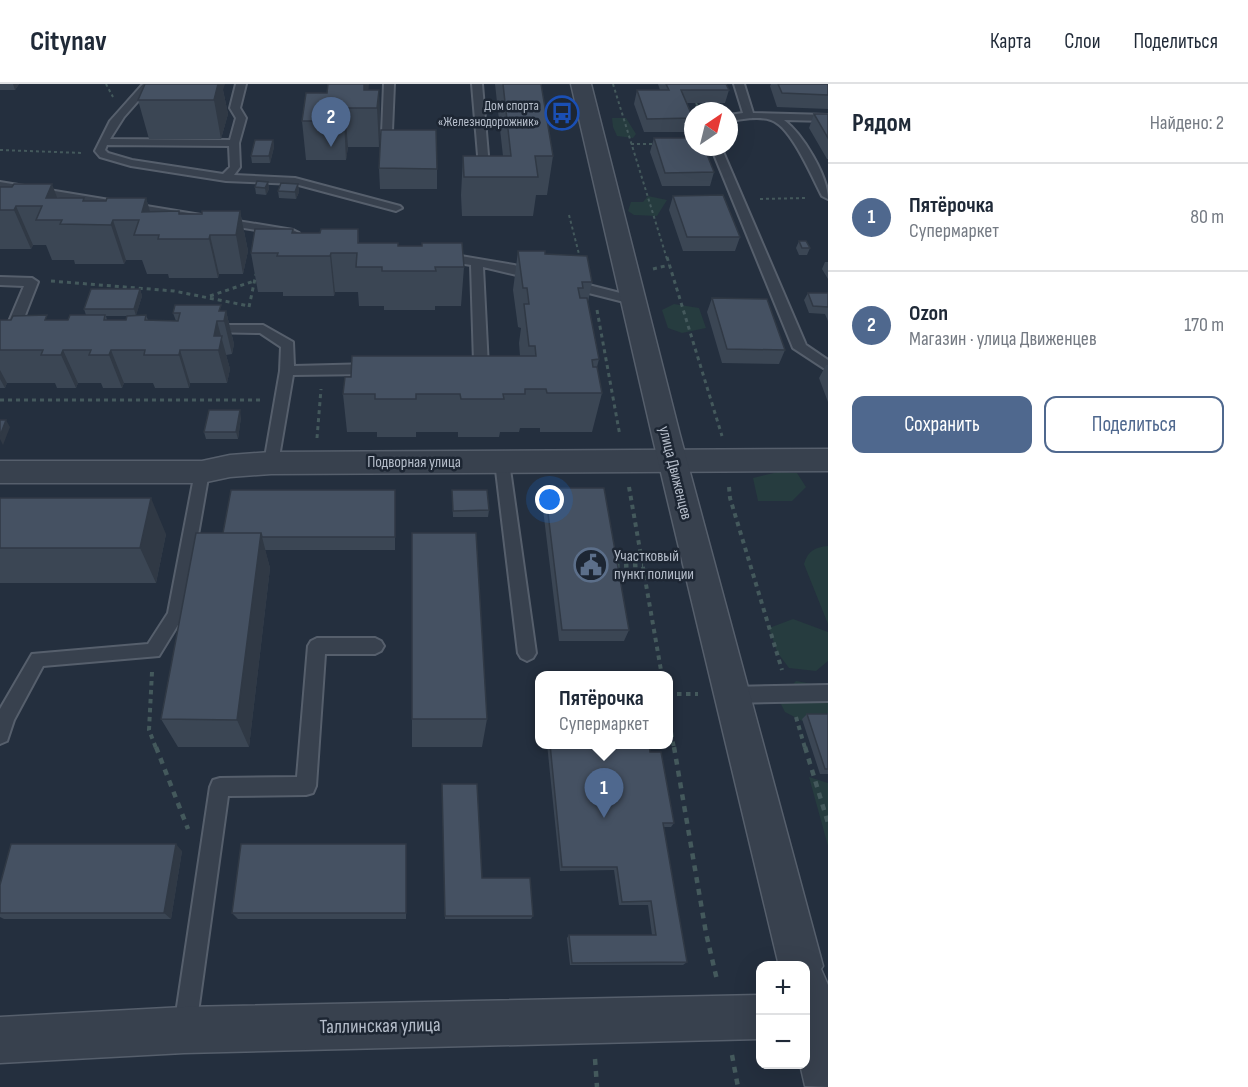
<!DOCTYPE html>
<html lang="ru">
<meta charset="utf-8">
<style>
body{margin:0;font-family:"Sofia Sans Condensed",sans-serif;background:#f6f6f7;color:#1f2937}
.controls{position:absolute;right:18px;bottom:18px;display:grid;overflow:hidden;border-radius:12px;box-shadow:0 6px 24px #0002}
.controls button{width:54px;height:54px;display:grid;place-items:center;padding:0;border:0;border-bottom:2px solid #e0e1e3;background:#fff;color:#1f2937;font:30px sans-serif}
.compass{position:absolute;left:684px;top:18px;width:54px;height:54px;border-radius:50%;background:#fff;box-shadow:0 6px 24px #0002;rotate:35deg}
.you{position:absolute;left:550px;top:416px;width:21px;height:21px;margin:-15px;border:4px solid #fff;border-radius:50%;background:#1a73e8;box-shadow:0 0 0 9px #1a73e833}
.badge{display:grid;place-items:center;width:39px;height:39px;border-radius:50%;background:#4f688e;color:#fff;font-size:20px;font-weight:700}
.pin{position:absolute;translate:-50% -50px;filter:drop-shadow(0 2px 3px #0008)}
.pin::after{content:'';position:absolute;top:32px;width:21px;height:18px;background:inherit;clip-path:polygon(0 0,100% 0,50% 100%)}
.popup{position:absolute;left:535px;top:587px;width:138px;height:78px;box-sizing:border-box;display:grid;place-content:center;border-radius:12px;background:#fff;filter:drop-shadow(0 2px 4px #0005);font-size:20px;white-space:nowrap;color:#747a83}
.popup b{font-size:22px;color:#1f2937}
.popup::after{content:'';position:absolute;left:50%;top:100%;margin-left:-12px;border:12px solid transparent;border-top-color:#fff}
.list{margin:0;padding:0;list-style:none}
h2{display:flex;justify-content:space-between;align-items:center;height:78px;margin:0;padding:0 24px;font-size:26px}
h2 small{font-size:20px;font-weight:400;color:#747a83}
.list li{display:grid;grid-template-columns:39px 1fr auto;gap:18px;align-items:center;box-sizing:border-box;height:108px;padding:0 24px;border-top:2px solid #e0e1e3}
.list b{display:block;font-size:22px;white-space:nowrap}
.list p{margin:0;font-size:20px;white-space:nowrap;color:#747a83}
.list em{font-size:20px;font-style:normal;color:#747a83}
.actions{display:flex;gap:12px;padding:18px 24px}
.actions a{flex:1;padding:14px 0;border:2px solid #4f688e;border-radius:12px;text-align:center;font-size:21px;color:#4f688e}
.actions .main{background:#4f688e;color:#fff}
.map{position:relative;flex:none;width:828px;height:1003px;overflow:hidden}
header{display:flex;align-items:center;gap:36px;box-sizing:border-box;height:84px;padding:0 30px;background:#fff;border-bottom:2px solid #e0e1e3}
header strong{font-size:28px}
nav{display:flex;gap:33px;margin-inline-start:auto;font-size:21px}
main{display:flex}
aside{flex:1;background:#fff}
.map>svg:first-child{display:block}
</style>
<header>
<strong>Citynav</strong>
<nav><a>Карта</a><a>Слои</a><a>Поделиться</a></nav>
</header>
<main>
<div class="map">
<svg width="828" height="1003" viewBox="0 0 828 1003">
<rect width="100%" height="100%" fill="#242f3e"/>
<!-- green -->
<path fill="#263c3f" d="M612 34H626L636 50 633 54 617 52 613 43Z
M648 112 667 116 657 132 634 131 628 127 631 118H643Z
M674 220 699 224 706 244 682 249 668 244 662 226Z
M778 388 797 389 806 403 792 417H758L753 394Z
M828 462V540L804 480C808 467 815 463 828 462Z
M793 535 828 548V577L816 587 789 584 777 568 769 544Z
M796 597 812 600 828 616V629L808 640 785 628 779 616Z
M809 693 828 699V762Z"/>
<g fill="none" stroke-linecap="round" stroke-linejoin="round">
<!-- service casing -->
<g stroke="#565f6c" stroke-width="4">
<path id="service" d="M143 0H153L124 33 110 55 230 56 236 34 230 24 236 0H246L240 24 246 34 239 59 240 83 234 91 295 94 400 122 402 124 396 127 295 100 226 97 131 82 100 73 95 67 110 37ZM107 61 229 62 230 83 223 90 132 76 108 69 105 66Z
M384 0H394L392 47 409 54V58H401L382 49Z
M472 0H482L490 95 485 98 480 95Z
M734 0H744L753 29 828 31V37L784 36C803 50 828 92 828 115L822 112C812 93 791 42 771 36 759 32 740 35 729 38V31L743 29Z
M711 63H721L806 261 828 276V287L793 264Z
M0 98 293 146 299 149 293 152 0 104Z
M443 169 514 181 542 189 544 192 538 196 483 183 488 283 486 286 470 289 463 284 465 281 474 279 471 181 439 176 437 173Z
M0 193 32 194 38 198 20 244 23 247 21 250 12 251 5 247 24 202 0 201Z
M569 196 636 213 638 216 632 220 565 203 563 200Z
M210 241H263L293 258 294 282 372 280 379 285 372 290 293 291 278 379 276 383H266L264 379 280 287 281 263 260 249 205 248 204 245Z
M502 372 507 374 509 378 536 569 533 574 527 577 521 574 518 569 495 378 497 374Z
M202 382 207 384 209 388 184 531 159 572 43 582 14 636 7 657 0 660V625L32 570 148 560 168 529 195 388 197 384Z
M317 554H375L381 557 384 562 381 567 375 570H325L316 702 313 709 306 711 228 712 196 943 193 951 185 954 177 951 174 943 210 703 213 696 220 694 297 693 308 562 311 557Z
M828 601V617L731 619 725 617 722 611 725 605 731 603Z"/>
</g>
<!-- minor casing -->
<g stroke="#565f6c" stroke-width="3">
<path id="minor" d="M828 365V387L271 390 230 393 202 399H0V377H202L230 371 271 368Z
M760 911V955L184 969 0 979V933L184 923Z"/>
</g>
<!-- tertiary casing -->
<g stroke="#565f6c" stroke-width="3">
<path id="tertiary" d="M571 0H591L680 351 823 882 821 885 828 901V1003L805 1002 800 980H806V882H779L652 351Z"/>
</g>
<!-- path-far3 -->
<path stroke="#44595c" stroke-width="2" stroke-dasharray="3 3" stroke-linecap="butt" d="M106 0 113 13
M613 0 667 175
M696 19 700 27
M631 60H655
M0 66 83 69
M760 115 806 114
M569 131 580 174"/>
<!-- path-far2 -->
<path stroke="#44595c" stroke-width="3" stroke-dasharray="4 4" stroke-linecap="butt" d="M667 173 722 352
M653 185 669 181
M51 197 174 207 249 222
M210 212 254 197
M249 223 256 190
M597 226 620 352
M0 316H260
M317 354 321 305"/>
<!-- path-far1 -->
<path stroke="#44595c" stroke-width="4" stroke-dasharray="4.5 4.5" stroke-linecap="butt" d="M629 403 662 592
M729 403 730 414 782 586
M615 482 643 481
M152 588 149 646 156 664
M668 610H698
M668 631 674 664
M796 633 805 664"/>
<!-- path -->
<path stroke="#44595c" stroke-width="4.5" stroke-dasharray="6 6" stroke-linecap="butt" d="M156 663 188 745
M674 663 706 849 717 896
M805 663 828 739
M732 971 738 1003
M595 975 597 1003"/>
<!-- service -->
<use href="#service" fill="#38414e" fill-rule="evenodd"/>
<!-- minor -->
<use href="#minor" fill="#38414e" fill-rule="evenodd"/>
<!-- tertiary -->
<use href="#tertiary" fill="#38414e" fill-rule="evenodd"/>
</g>
<!-- wall -->
<path fill="#3b4654" fill-rule="evenodd" d="M0 0H19L15 6H0Z
M495 0H541L553 72 547 111H536L533 132H462L461 111 463 72H503Z
M658 0H726L729 6 725 19H687L693 34 689 48H644L634 20 637 6H660Z
M771 0H828V25L777 23 770 2Z
M223 6 228 30 221 55H149L138 16Z
M369 6H379L380 45 379 63H348L346 76H306L302 37 327 9Z
M814 30H828V75H827L809 44Z
M654 54 714 88 710 102H662L650 68Z
M273 56 274 63 270 79H252L251 72Z
M379 84 437 85V105H380Z
M268 98 269 105 266 111 256 110 255 103Z
M298 100 299 108 296 115 279 114 278 107Z
M0 103 57 114 85 117H106L146 114 150 128 180 130H202L240 127 248 167 243 190H219L218 194H169L168 190H147L142 176H126L124 180H75L74 176H52L46 161H33L31 165H0Z
M673 112 740 153 735 167H683L669 126Z
M358 145 359 159 464 183 461 222H435V226H384V222H359L358 208H335L334 212H283V208H258L251 169 293 149H320Z
M799 157 810 164 807 171H799L796 164Z
M518 167 545 170 592 198 588 218 599 275 597 283 602 309 592 348H540V344H520L519 348H500L499 353H458V348H416V353H377V348H347L343 310 351 293 520 272 519 259 521 244 518 243 513 206Z
M825 178H828V195L822 185Z
M140 205 142 212 136 231H146L148 236 176 237 173 229 226 227 234 260 232 270 226 271 230 285 227 299H190L189 304H155L153 299H124L122 304H103L101 299H78L76 304H57L55 299H7L5 304H0V236H68L86 231 84 225ZM106 232H127L126 236H107Z
M808 209H828V237L825 230 809 229 804 216Z
M712 214 785 266 779 280 722 279 707 228Z
M826 281H828V318L819 294Z
M241 333 238 355H206L204 348Z
M545 404 629 546 624 557H559L542 417Z
M395 406V466H265L270 484 249 663H178L161 635 223 449Z
M452 406 489 426 488 433H453Z
M0 414 166 450 156 499H0Z
M412 449 487 635 482 663H412Z
M807 630H828V690H820L802 635Z
M547 660H649L650 668 674 739 671 743H663L687 878 683 881H570L567 854 569 851H652L648 821H619L614 786 560 787Z
M442 700 482 794 533 832 531 835H445Z
M406 760V835H238L232 829Z
M182 767 171 835H4L0 833V801Z"/>
<!-- shaded-wall -->
<path fill="#303945" d="M13 0H19L15 6Z
M214 0H225L223 6 228 30 221 55 214 16Z
M364 0H369L367 24 364 6Z
M379 6 380 45 379 63 377 24Z
M345 24 348 63 346 76 344 37Z
M273 56 274 63 270 79 269 72Z
M268 98 269 105 266 111 265 104Z
M52 100 67 140 62 136 46 114Z
M298 100 299 108 296 115 295 108Z
M146 114 157 151 142 128Z
M16 122 33 161 31 165 14 126Z
M240 127 248 167 243 190 236 151Z
M113 136 126 176 124 180 111 141Z
M210 151 219 190 218 194 209 155Z
M331 169 335 208 334 212 330 172Z
M140 205 142 212 136 232 134 225Z
M226 227 234 260 232 270 224 237Z
M217 237 230 285 227 299 214 252Z
M63 266 78 299 76 304 61 271Z
M111 266 124 299 122 304 109 271Z
M180 266 190 299 189 304 179 271Z
M0 286 7 299 5 304 0 295Z
M240 326 241 333 238 355 236 348Z
M6 336 10 343 3 361 0 355V352Z
M151 414 166 450 156 499 140 464Z
M261 449 270 484 249 663 237 636Z
M176 760 182 767 171 835 164 829Z"/>
<!-- building -->
<path fill="#455162" stroke="#303945" stroke-width="1.5" d="M145 0H218L214 16H138Z
M328 0H364V6H379L377 24H345L344 37H302L306 9H327Z
M503 0H541L553 72H535L538 93H464L463 72H511Z
M666 0H726L729 6H681L693 34 647 35 637 6H669Z
M778 0H828V11L782 9Z
M814 30H828V54Z
M381 46H436L437 85 379 84Z
M654 54H693V63H704L714 88 665 89Z
M255 56H273L269 72H251Z
M257 97 268 98 265 104 255 103Z
M281 99 298 100 295 108 278 107Z
M14 100H52L46 114H84L83 117H106L107 114H146L142 128 179 127V130H202V127H240L236 151H210L209 155H158L159 151H134L139 136H113L111 141 60 140 62 136H36L42 122H16L14 126H0V103H12Z
M723 111 740 153H687L673 112Z
M255 145H293L292 149H320L321 145H358V159H398V162H422V159H462L464 183H435L436 187H382V183H356L357 169H331L330 172H277L278 169H251Z
M799 157H806L810 164H802Z
M518 167H545V170L587 172 592 198H582L583 204H578L580 214H587L599 275 592 276 593 283H597L602 309H547L546 305H525V310H503L504 315H461L460 310H416V315H375V310H343L345 293H351L352 272H536L535 262H529L524 220H529L527 204H523Z
M91 205H140L134 225H84Z
M808 209H828V223L813 222Z
M712 214 767 215 785 266 727 265Z
M175 221H221L219 227H226L224 237H217L214 252H222L219 266H180L179 271H144L145 266H111L109 271H89L91 266H63L61 271H41L43 266H0V236H11L13 232 47 231 45 236H68L70 231H105L104 236H126L127 232 146 231 145 236 178 237 180 229H173Z
M209 326H240L236 348H204Z
M0 336H6L0 352Z
M545 404H604L629 546H562Z
M231 406H395V453H262L261 449H223Z
M452 406H487L489 426 453 427Z
M0 414H151L140 464H0Z
M196 449H261L237 636 161 635Z
M412 449H476L487 635H412Z
M807 630H828V685H825Z
M550 660H649L650 668H661L674 739H663L687 878 572 879 569 851H656L651 817 622 818 617 783H562Z
M442 700H477L482 794H530L533 832H445Z
M11 760H176L164 829H0V801Z
M241 760H406V829H232Z"/>
<!-- icons -->
<defs>
<g id="bus-ring" transform="scale(1.725)"><circle r="9.5" fill="#1d2633" stroke="#1a4fb4" stroke-width="1.5"/><path d="M-5-6H5V4H4V6H2V4H-2V6H-4V4H-5ZM-3.5-4V0h7V-4ZM-3.5 1.2v1.5H-2V1.2ZM2 1.2v1.5H3.5V1.2Z" fill="#1a4fb4"/></g>
<g id="civic-ring" transform="scale(1.725)"><circle r="9.5" fill="#1d2633" stroke="#5c6f8a" stroke-width="1.5"/><path d="M-.6-6.5H3V-4.5H.6V-3L4-1V1h2V6H-6V1h2V-1L-.6-3ZM-1.2 2.5V6h2.4V2.5Z" fill="#5c6f8a"/></g>
</defs>
<g fill-rule="evenodd">
<use href="#bus-ring" x="562" y="29"/>
<use href="#civic-ring" x="591" y="481"/>
</g>
<g text-anchor="middle" dominant-baseline="central" stroke-width="5" stroke-linejoin="round" paint-order="stroke">
<!-- far-poi labels -->
<g font-size="14" fill="#b4bcc9" stroke="#1d2633" text-anchor="end">
<text x="539" y="21">Дом спорта<tspan x="539" dy="16">«Железнодорожник»</tspan></text>
</g>
<!-- street labels -->
<g font-size="16" fill="#b4bcc9" stroke="#1d2633">
<text x="414" y="378">Подворная улица</text>
<text transform="translate(675 389) rotate(76)">улица Движенцев</text>
</g>
<!-- poi labels -->
<g font-size="16" fill="#b4bcc9" stroke="#1d2633" text-anchor="start">
<text x="614" y="472">Участковый<tspan x="614" dy="18">пункт полиции</tspan></text>
</g>
<!-- near-street labels -->
<g font-size="20" fill="#b4bcc9" stroke="#1d2633">
<text transform="translate(380 942) rotate(-1)">Таллинская улица</text>
</g>
</g>
</svg>
<div class="controls">
<button>+</button>
<button>−</button>
</div>
<svg class="compass" viewBox="-18 -18 36 36"><path d="M0-13l5 13h-10z" fill="#e53935"/><path d="M0 13l5-13h-10z" fill="#747a83"/></svg>
<div class="you"></div>
<div class="pin badge" style="left:604px;top:734px">1</div>
<div class="popup"><b>Пятёрочка</b>Супермаркет</div>
<div class="pin badge" style="left:331px;top:63px">2</div>
</div>
<aside>
<h2>Рядом<small>Найдено: 2</small></h2>
<ul class="list">
<li><span class="badge">1</span><div><b>Пятёрочка</b><p>Супермаркет</p></div><em>80 m</em></li>
<li><span class="badge">2</span><div><b>Ozon</b><p>Магазин · улица Движенцев</p></div><em>170 m</em></li>
</ul>
<div class="actions"><a class="main">Сохранить</a><a>Поделиться</a></div>
</aside>
</main>
